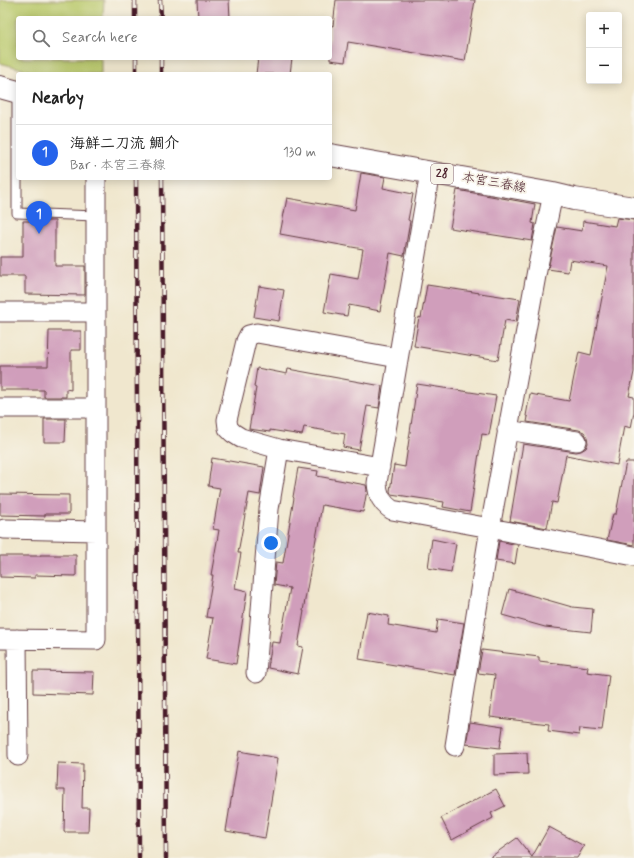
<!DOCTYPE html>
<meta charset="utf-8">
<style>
body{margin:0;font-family:Mynerve,"Klee One",sans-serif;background:#f6f6f6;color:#222}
.controls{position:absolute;right:12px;top:12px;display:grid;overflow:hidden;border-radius:4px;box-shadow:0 2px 10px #0003}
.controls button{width:36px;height:36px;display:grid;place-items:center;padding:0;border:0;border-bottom:1px solid #e0e0e0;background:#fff;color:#222;font:20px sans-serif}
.you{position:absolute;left:271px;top:543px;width:14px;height:14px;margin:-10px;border:3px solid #fff;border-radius:50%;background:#1a73e8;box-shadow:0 0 0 6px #1a73e833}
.badge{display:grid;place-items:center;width:26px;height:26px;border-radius:50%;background:#2563eb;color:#fff;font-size:13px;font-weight:700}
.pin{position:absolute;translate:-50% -33px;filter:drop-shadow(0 1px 2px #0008)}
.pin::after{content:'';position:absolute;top:21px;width:14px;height:12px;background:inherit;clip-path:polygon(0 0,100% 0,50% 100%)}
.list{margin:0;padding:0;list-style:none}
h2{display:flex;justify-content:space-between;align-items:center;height:52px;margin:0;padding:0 16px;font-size:17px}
h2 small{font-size:13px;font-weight:400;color:#767676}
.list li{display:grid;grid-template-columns:26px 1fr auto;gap:12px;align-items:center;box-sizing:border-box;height:56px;padding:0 16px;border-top:1px solid #e0e0e0}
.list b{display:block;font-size:15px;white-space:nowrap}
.list p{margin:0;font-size:13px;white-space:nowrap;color:#767676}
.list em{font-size:13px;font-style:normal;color:#767676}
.icon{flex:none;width:22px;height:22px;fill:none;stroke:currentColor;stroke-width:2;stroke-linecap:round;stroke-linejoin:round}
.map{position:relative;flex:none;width:634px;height:858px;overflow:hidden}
.search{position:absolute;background:#fff;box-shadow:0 2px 10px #0003;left:16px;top:16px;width:316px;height:44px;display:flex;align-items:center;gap:10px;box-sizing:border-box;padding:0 14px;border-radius:4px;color:#767676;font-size:15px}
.panel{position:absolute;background:#fff;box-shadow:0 2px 10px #0003;left:16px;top:72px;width:316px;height:108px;border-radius:4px}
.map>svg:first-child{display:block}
</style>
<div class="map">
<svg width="634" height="858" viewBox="0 0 634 858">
<rect width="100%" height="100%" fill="#f7f3e8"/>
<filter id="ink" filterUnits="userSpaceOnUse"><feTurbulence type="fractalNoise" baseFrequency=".025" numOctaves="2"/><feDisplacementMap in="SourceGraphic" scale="8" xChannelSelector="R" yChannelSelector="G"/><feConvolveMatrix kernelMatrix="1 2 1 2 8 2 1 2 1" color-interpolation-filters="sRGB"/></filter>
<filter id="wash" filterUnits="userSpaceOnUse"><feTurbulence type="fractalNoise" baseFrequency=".012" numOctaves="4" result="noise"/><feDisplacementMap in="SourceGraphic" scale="16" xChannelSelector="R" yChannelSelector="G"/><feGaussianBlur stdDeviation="0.9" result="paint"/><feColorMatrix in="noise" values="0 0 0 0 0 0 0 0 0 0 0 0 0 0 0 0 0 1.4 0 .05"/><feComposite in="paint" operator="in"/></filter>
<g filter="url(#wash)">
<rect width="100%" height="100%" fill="#f0e7ce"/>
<!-- green -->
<path fill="#bac96c" stroke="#82744c" d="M0 0H104L103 18H18V58H101V74H41L0 63Z"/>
<g id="blocks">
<!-- building -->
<path fill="#d09ebb" d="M197 0H229L230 18H198Z
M336 0H475L465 61 348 42 345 62 330 60V25L333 26Z
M258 58H292L290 74H256Z
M361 173 385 177 383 188 413 194 408 220 410 221 404 256 390 253 380 311 349 305 347 316 324 312 331 274 358 279 363 249 280 234 287 198 355 210Z
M457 190 535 204 532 223 535 224 532 241 450 228Z
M617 218 634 220V372L629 396 634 397V412L631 428 624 426 617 465 566 455 557 503 552 502 547 528 510 521 523 444 576 452 581 451 586 448 588 443 587 437 584 432 579 430 527 422 528 417 526 416 530 394 569 401 579 352 591 355 608 266 570 260 568 272 548 269 557 227 582 231 583 221 615 226Z
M23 221H55V266H85V295L25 294V276H0V257H23Z
M427 285 520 299 516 322 505 320 498 360 414 346 419 317 421 318Z
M259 286 284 290 279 321 254 317Z
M49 331H81V350H71V390L66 389V397H44V390H0V366H48Z
M257 368 287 374 288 369 382 386 379 408 367 406 359 450 343 447 345 434 304 427 302 435 270 430V432L249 429 256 388 254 387Z
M417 384 496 396 489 435 482 434 470 512 443 507 444 502 391 494 390 491 394 465 405 467Z
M44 419H66L65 442H44Z
M212 458 264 467 260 495 249 493 238 553H241L235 588 247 591 236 664 206 659 213 618 206 617 213 575H211L219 530 213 529 220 488 208 486Z
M626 462H634V545L607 540 613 514H616Z
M298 468 318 471 317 476 366 485 367 490 363 512 322 505 303 611H304L298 646 303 647 298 674 268 668 272 642 280 643 290 588 274 585 276 562 283 563 294 498 293 497Z
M0 494 69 495V514H45V516L0 515Z
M432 539 456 544 451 572 428 568Z
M499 541 518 545 515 564 496 561Z
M40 555H76V576L35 575V578L0 577V556H40Z
M509 589 572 607 593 609 591 632 545 627 502 615Z
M367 612 389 616 388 625 436 633 438 619 464 623 455 675 359 659Z
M482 650 539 657V661L588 667 587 672 609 675 602 730 580 728 579 735 548 731 549 724 490 717 495 675 478 673Z
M33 671 94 672 93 695 33 693Z
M470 722 503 727 500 748 466 744Z
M239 751 278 758 265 838 226 831Z
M527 753 528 774 494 775V754Z
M58 763 83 764 82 808H89L88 832H64L65 790H57Z
M496 789 505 806 491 813 493 818 452 840 441 818Z
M549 827 584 846 577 858H489L517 838 532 857Z"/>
</g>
</g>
<g filter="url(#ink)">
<use href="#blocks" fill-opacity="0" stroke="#633d43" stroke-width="1"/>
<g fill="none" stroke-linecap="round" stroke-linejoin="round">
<!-- lane casing -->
<g stroke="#633d43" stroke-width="11">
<path id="lane" d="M17 92V213L96 216"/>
</g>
<!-- street casing -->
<g stroke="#633d43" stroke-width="21">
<path id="street" d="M430 172 377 483C378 496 382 503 392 510L490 528 455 746
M553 194 537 270 490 528 634 556
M0 312H96
M0 408H96
M507 430 577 441
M380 467 279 449 241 438 233 433 228 428 227 420 246 341 249 335 257 333 398 358
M4 529 96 531
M0 639 96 640V178
M17 639 18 756
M256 673 269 509 279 449"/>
</g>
<!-- primary casing -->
<g stroke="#633d43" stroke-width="24">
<path id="primary" d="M0 87 18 92
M330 155 553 194 574 199 634 208"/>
</g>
<!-- lane -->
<use href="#lane" stroke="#fff" stroke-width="9"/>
<!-- street -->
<use href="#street" stroke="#fff" stroke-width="19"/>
<!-- primary -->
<use href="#primary" stroke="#fff" stroke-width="22"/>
<!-- rail casing -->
<g stroke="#4a1f2b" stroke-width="4.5">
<path id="rail" d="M135 0V18
M160 0 161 18
M136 58V74
M161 58V74
M136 178 139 858
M162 178 166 858"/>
</g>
<!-- rail -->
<use href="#rail" stroke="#f7f3e8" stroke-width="3" stroke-dasharray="9" stroke-linecap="butt"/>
</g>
</g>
<g text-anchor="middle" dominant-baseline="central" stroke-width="3.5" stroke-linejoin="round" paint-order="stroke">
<!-- shield labels -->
<rect fill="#f7f3e8" stroke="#7e5f64" stroke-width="1" x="431" y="164" width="22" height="20" rx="3"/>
<g font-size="12" font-weight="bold" fill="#4a1f2b">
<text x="442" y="174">28</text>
</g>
<!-- street labels -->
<g font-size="13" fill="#4a1f2b" stroke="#f7f3e8">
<text transform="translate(494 183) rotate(10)">本宮三春線</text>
</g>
</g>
</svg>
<div class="controls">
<button>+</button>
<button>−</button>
</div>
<div class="you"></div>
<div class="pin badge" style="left:39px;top:234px">1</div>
<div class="search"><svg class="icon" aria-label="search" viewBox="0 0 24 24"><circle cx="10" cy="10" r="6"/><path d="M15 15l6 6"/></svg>Search here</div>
<section class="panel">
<h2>Nearby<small></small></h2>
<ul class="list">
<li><span class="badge">1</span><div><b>海鮮二刀流 鯛介</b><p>Bar · 本宮三春線</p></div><em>130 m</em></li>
</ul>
</section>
</div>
